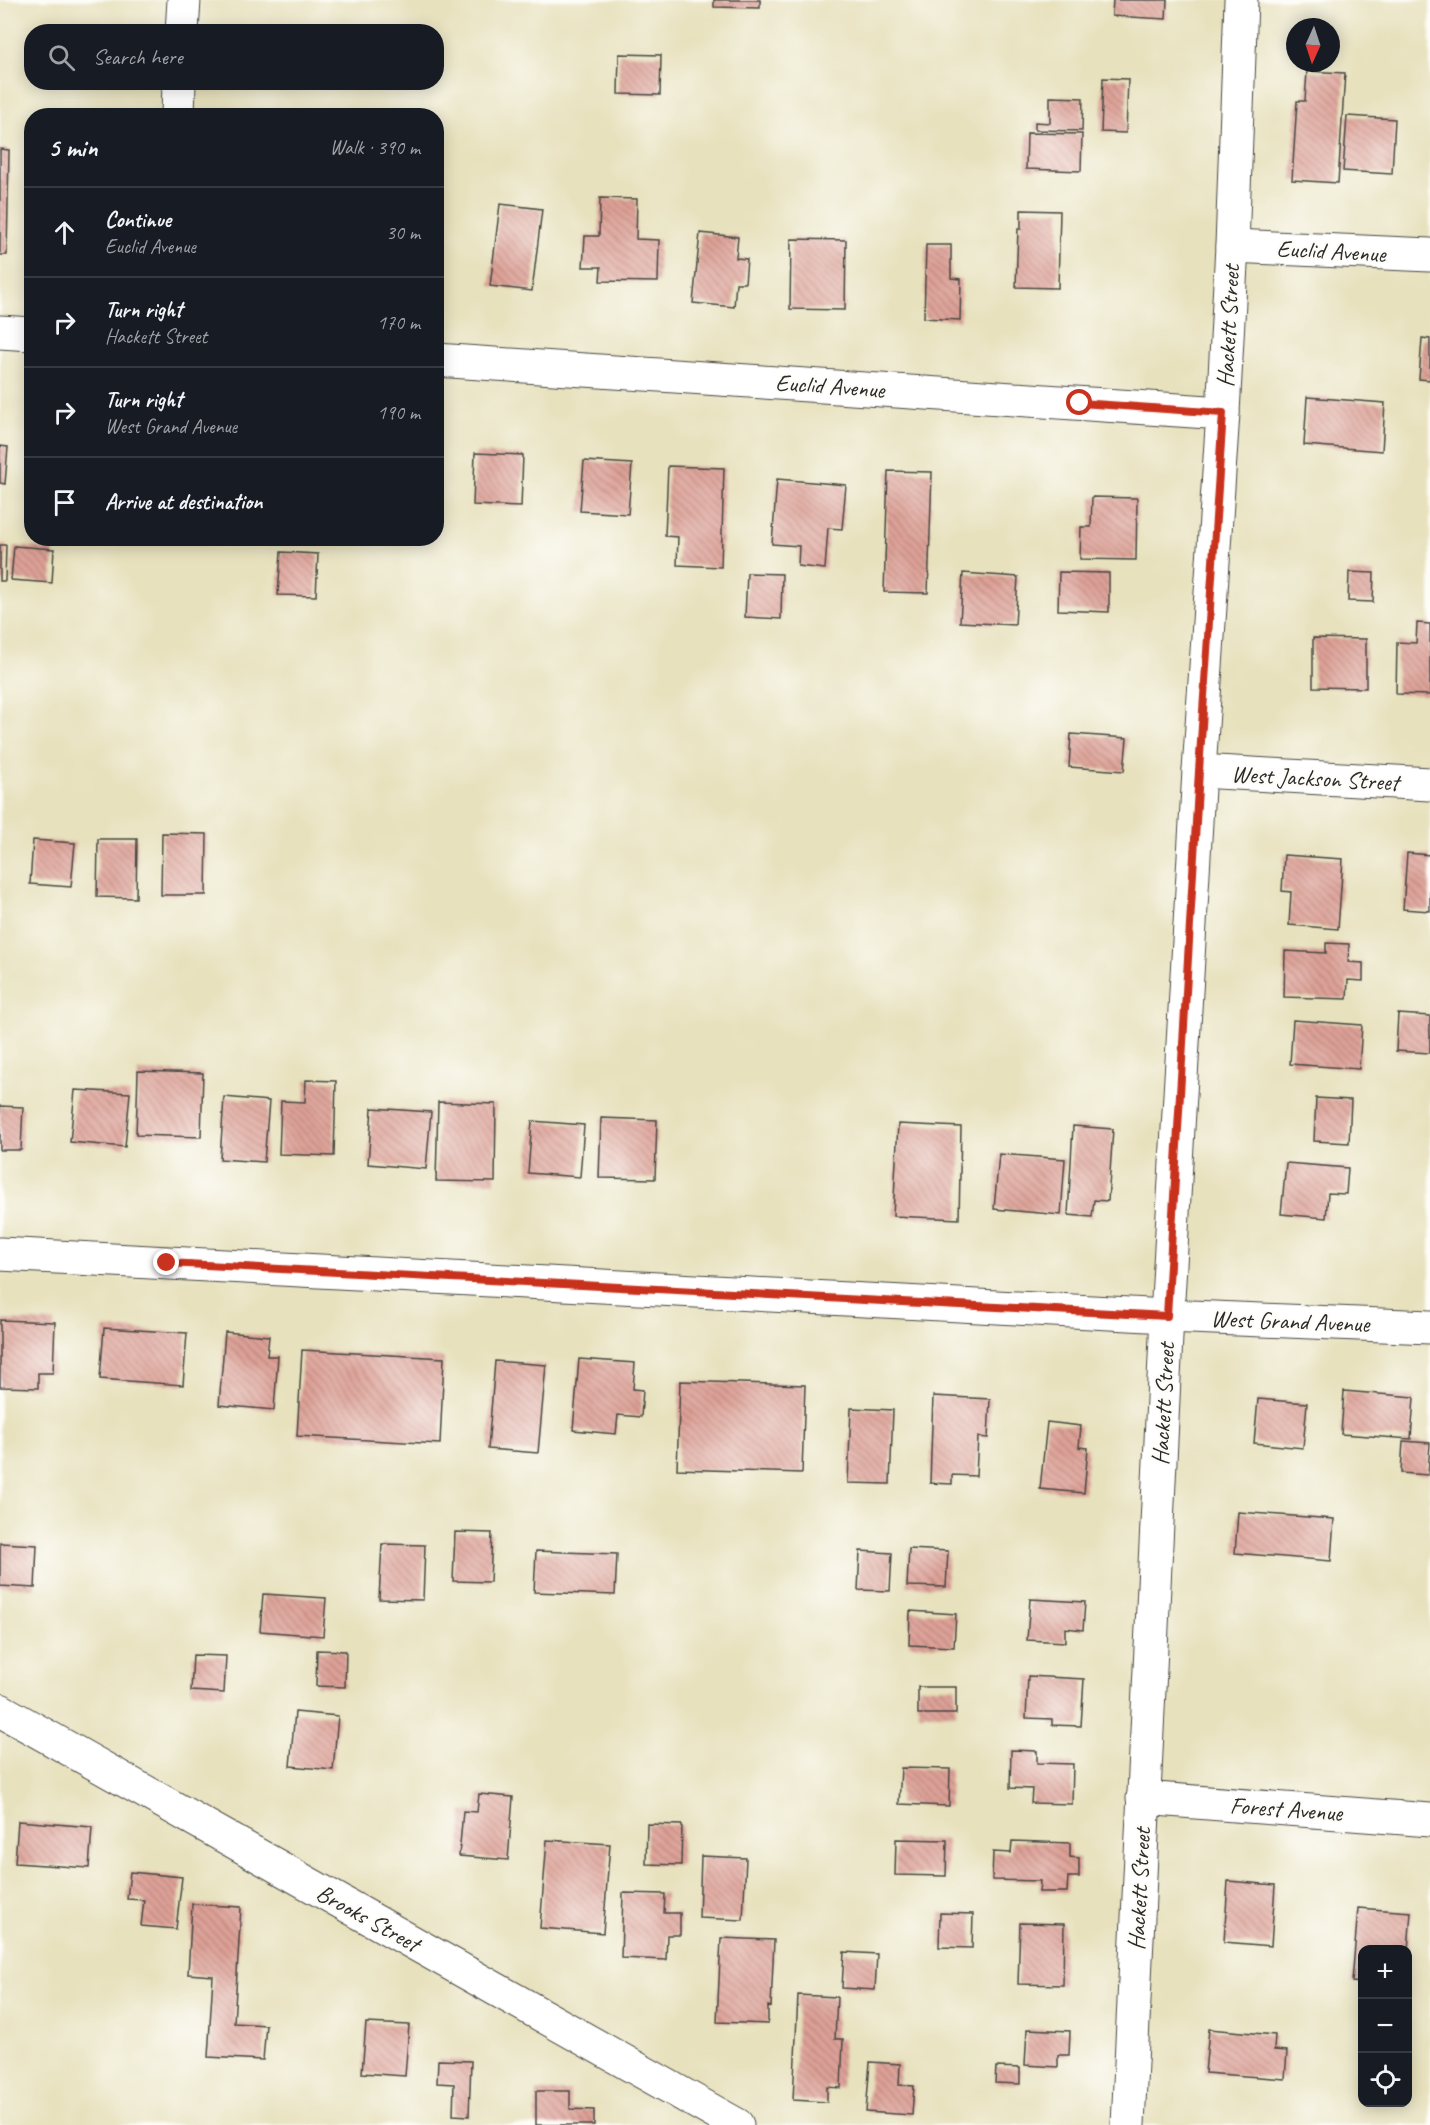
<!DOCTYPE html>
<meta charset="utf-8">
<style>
body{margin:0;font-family:Caveat,sans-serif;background:#20242c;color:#f1f3f6}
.controls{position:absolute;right:18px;bottom:18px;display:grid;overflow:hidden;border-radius:12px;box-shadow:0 3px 15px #0003}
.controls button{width:54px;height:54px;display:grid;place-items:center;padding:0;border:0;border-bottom:2px solid #363941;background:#171b24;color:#f1f3f6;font:30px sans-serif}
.compass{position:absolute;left:1286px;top:18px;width:54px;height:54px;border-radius:50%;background:#171b24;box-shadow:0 3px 15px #0003;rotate:183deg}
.stop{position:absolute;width:18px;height:18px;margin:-14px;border:4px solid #c8321e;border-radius:50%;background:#fff}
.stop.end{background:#c8321e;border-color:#fff;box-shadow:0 2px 6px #0008}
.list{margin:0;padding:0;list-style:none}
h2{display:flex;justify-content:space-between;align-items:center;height:78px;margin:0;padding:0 24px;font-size:26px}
h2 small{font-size:20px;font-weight:400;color:#9ea1a6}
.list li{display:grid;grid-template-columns:39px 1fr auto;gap:18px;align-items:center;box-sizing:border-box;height:90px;padding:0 24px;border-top:2px solid #363941}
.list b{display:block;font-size:22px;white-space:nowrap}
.list p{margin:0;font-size:20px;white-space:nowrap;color:#9ea1a6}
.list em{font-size:20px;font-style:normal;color:#9ea1a6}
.icon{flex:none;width:33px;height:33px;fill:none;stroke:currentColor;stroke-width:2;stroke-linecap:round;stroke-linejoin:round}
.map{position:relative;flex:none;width:1430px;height:2125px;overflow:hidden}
.search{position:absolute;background:#171b24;box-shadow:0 3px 15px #0003;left:24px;top:24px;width:420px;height:66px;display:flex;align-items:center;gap:15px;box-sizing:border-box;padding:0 21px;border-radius:24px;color:#9ea1a6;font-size:22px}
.panel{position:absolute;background:#171b24;box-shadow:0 3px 15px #0003;left:24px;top:108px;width:420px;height:438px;border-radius:24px}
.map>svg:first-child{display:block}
</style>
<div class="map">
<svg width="1430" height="2125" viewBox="0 0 1430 2125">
<defs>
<pattern id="building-back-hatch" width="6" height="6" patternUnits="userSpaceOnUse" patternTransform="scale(1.5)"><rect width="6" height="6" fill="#dea197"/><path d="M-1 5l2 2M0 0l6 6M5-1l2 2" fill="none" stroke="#b4837b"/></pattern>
</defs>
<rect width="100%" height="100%" fill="#fdfcf7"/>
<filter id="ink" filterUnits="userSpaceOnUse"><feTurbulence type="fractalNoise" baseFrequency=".0167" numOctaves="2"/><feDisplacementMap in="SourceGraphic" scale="12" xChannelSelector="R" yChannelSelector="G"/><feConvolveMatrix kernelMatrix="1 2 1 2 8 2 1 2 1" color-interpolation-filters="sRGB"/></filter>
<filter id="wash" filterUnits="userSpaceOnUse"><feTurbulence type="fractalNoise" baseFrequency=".008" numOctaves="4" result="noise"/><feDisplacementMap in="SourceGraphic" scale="24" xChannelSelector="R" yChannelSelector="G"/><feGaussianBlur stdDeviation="1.35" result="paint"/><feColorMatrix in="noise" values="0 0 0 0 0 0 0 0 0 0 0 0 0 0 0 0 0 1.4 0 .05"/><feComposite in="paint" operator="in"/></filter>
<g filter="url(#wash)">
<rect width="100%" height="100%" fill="#e7e1bd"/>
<g id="blocks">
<!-- building -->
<path fill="url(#building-back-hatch)" d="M714 0H760V8L714 7Z
M1113 0H1167L1166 19 1112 16Z
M619 54 661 55 660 95 618 94Z
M1307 71 1345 73 1338 183 1292 180 1297 101H1305Z
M1103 78 1128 79 1126 133 1101 132Z
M1050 97 1083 98 1082 131 1035 130V122L1050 123Z
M1347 116 1395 119 1392 174 1343 171Z
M1027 133 1082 134 1081 171 1026 169Z
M0 149 9 150 7 255H0Z
M600 198 637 199 636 239 659 240 658 282 600 281 601 267H583L585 236H599Z
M500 204 542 209 532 291 490 286Z
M1021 210 1060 211 1058 288 1016 287 1018 229H1021Z
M700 233 738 237 736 258 747 259 745 283H736L734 307 693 303Z
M791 239 846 240 845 310 790 309Z
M926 245H951V278L961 279 960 320 924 318Z
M1422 338 1430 339V380L1419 379Z
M1307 397 1385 403 1382 451 1304 445Z
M0 446 8 447 5 484 0 483Z
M475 453 523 455 521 507 473 505Z
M584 461 632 464 628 514 580 511Z
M668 466 724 468 721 567 677 565 678 537 665 536Z
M888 471 932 472 928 593 884 592Z
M777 479 846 485 842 529 828 528 825 569 798 566 799 546 772 544Z
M1092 497 1137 498 1136 560 1080 559 1081 527H1091Z
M0 545H6L5 581H0Z
M14 546 54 549 52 583 11 580Z
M281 552 318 554 316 596 278 595Z
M1059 572 1109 573V612L1058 610Z
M1349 572 1374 573 1373 602 1348 601Z
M747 573 782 574 781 619 745 617Z
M963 573 1018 577 1015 625 960 622Z
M1417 623 1430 624V695L1396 694 1397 642 1416 643Z
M1313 638 1366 639V688L1313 687Z
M1071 734 1127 738 1124 771 1069 767Z
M162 833 207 834 206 895H161Z
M98 839H137L136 898 97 897Z
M33 840 75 843 71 887 30 884Z
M1407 853 1430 855V911L1403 909Z
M1284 855 1343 859 1338 929 1289 925 1291 892 1282 891Z
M1326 943 1349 944 1348 962 1363 963V981L1348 980 1347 999 1284 997 1285 951 1326 953Z
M1398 1014 1430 1016V1053L1396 1051Z
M1293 1020 1362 1025 1359 1069 1290 1064Z
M138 1071 203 1073 201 1137 136 1135Z
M306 1080 336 1081 334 1156 279 1154 281 1101 305 1102Z
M75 1090 130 1093 125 1147 70 1142Z
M224 1097 269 1101 264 1162 220 1159Z
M1316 1098 1351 1100 1349 1143 1314 1141Z
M438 1102 496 1104 495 1182 436 1181Z
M0 1106 23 1107 21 1150H0Z
M372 1108 431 1112 426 1169 368 1164Z
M601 1118 657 1120 655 1179 599 1178Z
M532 1121 584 1125 580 1177 528 1173Z
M898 1124 961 1127 959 1219 893 1216Z
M1073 1126 1113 1129 1108 1201 1094 1200 1092 1217 1068 1215Z
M999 1154 1065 1159 1061 1215 994 1209Z
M1286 1163 1348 1168 1346 1194 1328 1193 1326 1218 1281 1214Z
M0 1320 55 1322 53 1373H38V1388L0 1387Z
M104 1328 187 1333 183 1385 100 1379Z
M225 1332 269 1336 267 1356H278L274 1410 219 1405Z
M302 1350 444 1358 440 1444 297 1436Z
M579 1359 635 1363 633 1389 643 1390 641 1417 618 1415 616 1434 573 1430Z
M495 1361 546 1365 538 1453 488 1449Z
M680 1381 805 1385 802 1473 677 1469Z
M1344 1391 1414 1397 1411 1439 1341 1434Z
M933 1396 990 1399 988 1438 978 1437 976 1476 952 1475V1484L930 1483Z
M1258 1399 1307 1403 1303 1448 1254 1443Z
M851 1408 893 1410 890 1484 848 1483Z
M1047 1422 1081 1426 1079 1447 1088 1448 1084 1493 1040 1489Z
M1403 1441 1430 1443 1428 1475 1401 1473Z
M1238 1512 1334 1519 1331 1561 1235 1553Z
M455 1532 492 1533 490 1582 453 1581Z
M0 1543 37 1545 35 1588 0 1586Z
M382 1544 425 1545 423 1600 379 1599Z
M909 1549 948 1551 946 1587 907 1586Z
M536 1551 617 1554 615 1595 534 1592Z
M860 1551 892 1553 890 1591 858 1590Z
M263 1594 326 1598 323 1636 260 1631Z
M1030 1599 1085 1602 1083 1630 1065 1628V1642L1027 1640Z
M910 1611 956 1614 954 1647 909 1645Z
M317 1650 346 1651 345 1687 316 1686Z
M193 1655 226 1656 224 1693 191 1691Z
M1028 1676 1084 1679 1081 1726 1052 1725V1719L1026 1718Z
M918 1687H956V1714H918Z
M295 1712 338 1716 333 1770 290 1766Z
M1011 1750 1037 1751V1763L1073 1764 1072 1804 1031 1803 1032 1789 1010 1788Z
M901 1768 950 1769 949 1806 899 1804Z
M479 1794 513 1797 508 1860 459 1856 463 1811 477 1812Z
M18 1821 92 1827 89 1868 15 1863Z
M647 1824 682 1825 681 1865 646 1864Z
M896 1839 947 1840 946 1876 895 1875Z
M547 1840 610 1844 603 1933 540 1928Z
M1012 1841 1070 1843V1857L1079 1858V1877H1068L1067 1892H1039L1040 1881 992 1880 993 1852 1011 1853Z
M701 1856 746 1858 743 1920 699 1918Z
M130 1872 182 1877 176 1929 141 1926 144 1900 127 1899Z
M1228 1881 1275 1885 1271 1946 1224 1942Z
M623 1893 665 1894 664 1913H680V1935H667L666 1960 621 1958Z
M192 1904 241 1907 234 2023 266 2025 263 2060 208 2057 213 1976 188 1974Z
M1358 1908 1411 1912 1408 1950H1362V1983L1352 1982Z
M940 1913 973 1914 972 1948 939 1947Z
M1020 1923 1064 1924 1063 1985 1018 1984Z
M721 1938 774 1940 771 2007 768 2006V2024L717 2022Z
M844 1952 877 1954 875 1990 842 1988Z
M798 1995 837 1997 835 2039H843L841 2088 827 2087V2102L793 2100Z
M366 2023 409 2025 405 2076 362 2073Z
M1027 2029 1070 2031 1069 2055H1058V2067L1025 2065Z
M1209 2029 1275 2035 1274 2050 1287 2051 1285 2079 1205 2073Z
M438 2060 471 2061 469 2116 453 2115 454 2084 437 2083Z
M870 2062 900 2064 899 2085 914 2086 912 2115 866 2112Z
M996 2067 1020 2068V2084L995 2083Z
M536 2091H570V2109L594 2110V2125H536Z"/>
</g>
</g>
<g filter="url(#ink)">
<use href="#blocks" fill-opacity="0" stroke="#474641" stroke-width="1.5"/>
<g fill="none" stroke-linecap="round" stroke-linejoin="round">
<!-- street casing -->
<g stroke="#474641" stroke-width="35">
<path id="street" d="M182 32 184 0
M178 116 179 82
M1232 246 1430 255
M0 332 32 334
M436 360 1223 413
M1199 771 1430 784
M0 1254 1167 1316 1430 1327
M0 1710 737 2125
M1143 1798 1430 1820"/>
</g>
<!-- secondary casing -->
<g stroke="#474641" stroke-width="35">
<path id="secondary" d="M1128 2125 1167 1316 1199 771 1223 413 1232 246 1241 0"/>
</g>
<!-- street -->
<use href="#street" stroke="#fff" stroke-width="33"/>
<!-- secondary -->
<use href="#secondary" stroke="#fff" stroke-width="33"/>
</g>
</g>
<g fill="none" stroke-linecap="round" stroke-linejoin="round" filter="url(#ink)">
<!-- route -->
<path stroke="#c8321e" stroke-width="8" d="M167 1263 1167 1316 1199 771 1223 413 1080 403"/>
</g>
<g text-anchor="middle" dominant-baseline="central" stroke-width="4.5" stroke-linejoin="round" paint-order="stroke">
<!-- street labels -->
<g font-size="24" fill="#2b2b2b" stroke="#fdfcf7">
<text transform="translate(1331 251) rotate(3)">Euclid Avenue</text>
<text transform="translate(1228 326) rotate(-87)">Hackett Street</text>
<text transform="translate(830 386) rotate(4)">Euclid Avenue</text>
<text transform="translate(1315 778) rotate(3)">West Jackson Street</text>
<text transform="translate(1290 1321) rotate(2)">West Grand Avenue</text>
<text transform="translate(1163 1404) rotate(-87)">Hackett Street</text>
<text transform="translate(1286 1809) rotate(4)">Forest Avenue</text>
<text transform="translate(1139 1889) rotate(-87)">Hackett Street</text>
<text transform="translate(368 1918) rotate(29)">Brooks Street</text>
</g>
</g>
</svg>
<div class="controls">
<button>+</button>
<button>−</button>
<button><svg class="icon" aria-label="locate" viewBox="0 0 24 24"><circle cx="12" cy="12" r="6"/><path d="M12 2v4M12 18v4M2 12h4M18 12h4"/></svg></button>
</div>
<svg class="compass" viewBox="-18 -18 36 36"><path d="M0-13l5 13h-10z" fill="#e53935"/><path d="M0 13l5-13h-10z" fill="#9ea1a6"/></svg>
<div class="stop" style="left:1080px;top:403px"></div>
<div class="stop end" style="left:167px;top:1263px"></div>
<div class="search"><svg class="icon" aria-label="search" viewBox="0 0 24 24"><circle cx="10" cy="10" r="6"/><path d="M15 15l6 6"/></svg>Search here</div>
<section class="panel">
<h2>5 min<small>Walk · 390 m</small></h2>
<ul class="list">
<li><svg class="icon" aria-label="ahead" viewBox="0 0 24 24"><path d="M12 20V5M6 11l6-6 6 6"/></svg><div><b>Continue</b><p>Euclid Avenue</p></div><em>30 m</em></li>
<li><svg class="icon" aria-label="right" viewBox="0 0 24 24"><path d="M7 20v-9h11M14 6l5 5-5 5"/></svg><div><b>Turn right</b><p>Hackett Street</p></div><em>170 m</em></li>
<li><svg class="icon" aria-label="right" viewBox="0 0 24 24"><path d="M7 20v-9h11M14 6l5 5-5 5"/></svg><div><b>Turn right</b><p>West Grand Avenue</p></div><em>190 m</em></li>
<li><svg class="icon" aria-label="arrive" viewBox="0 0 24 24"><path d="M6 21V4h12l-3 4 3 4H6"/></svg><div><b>Arrive at destination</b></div></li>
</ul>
</section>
</div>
